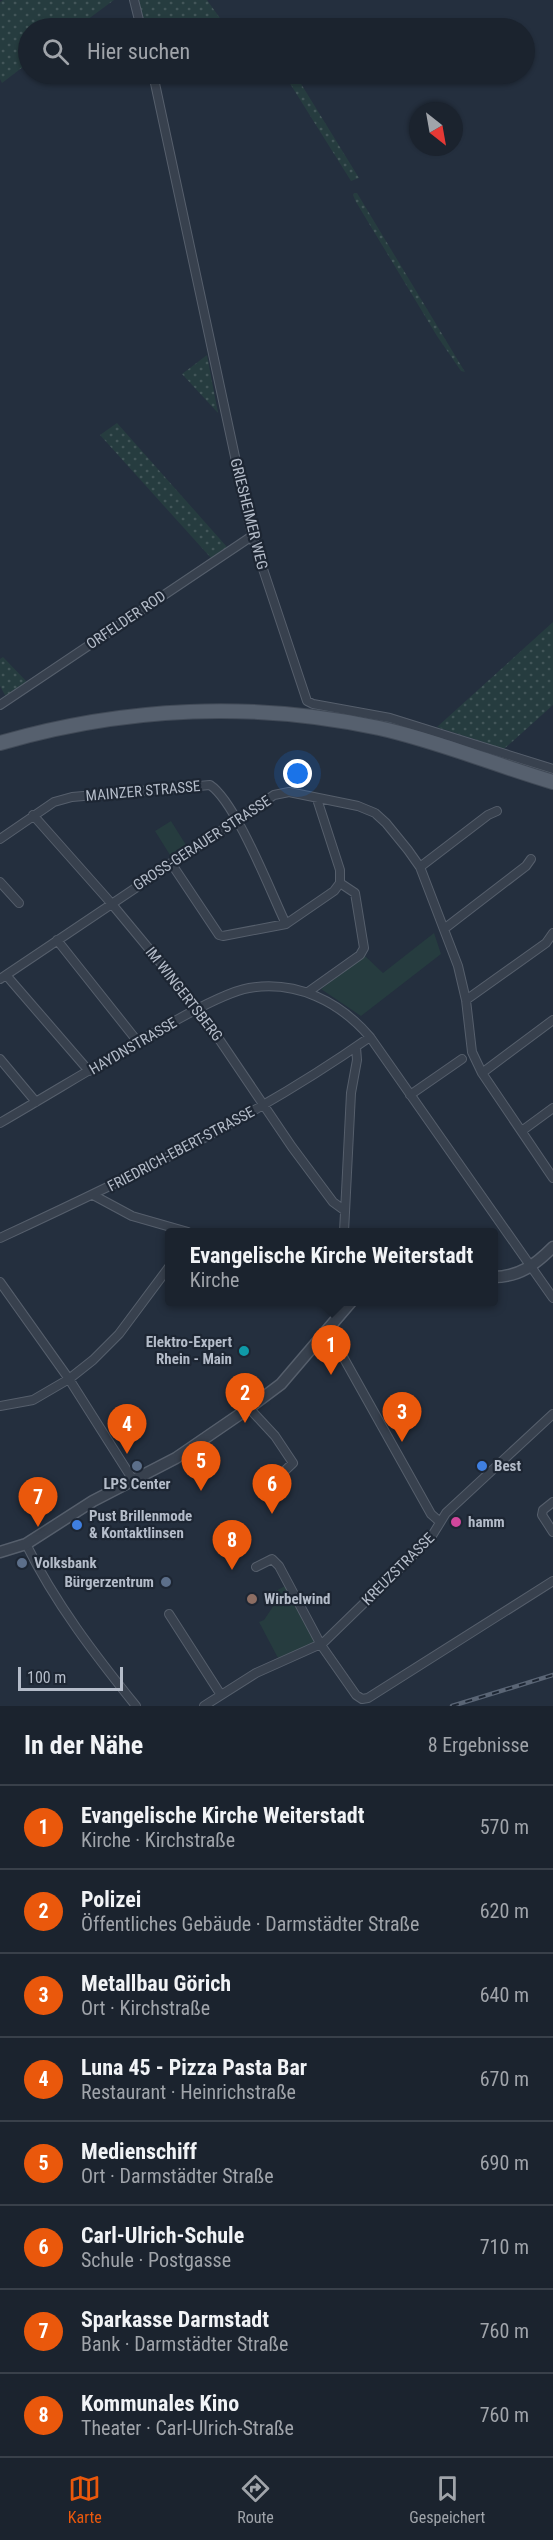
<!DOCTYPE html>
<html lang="de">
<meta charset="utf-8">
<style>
body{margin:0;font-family:"Roboto Condensed",sans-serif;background:#242b36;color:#f1f3f6}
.compass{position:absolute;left:409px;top:102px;width:54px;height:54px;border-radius:50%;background:#1b232e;box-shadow:0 2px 4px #0004;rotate:149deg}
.scale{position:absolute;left:18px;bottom:15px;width:105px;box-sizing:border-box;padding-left:6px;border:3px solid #b4bcc9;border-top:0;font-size:16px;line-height:21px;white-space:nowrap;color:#b4bcc9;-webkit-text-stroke:4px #1d2633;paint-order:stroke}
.you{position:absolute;left:298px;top:774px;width:21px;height:21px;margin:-15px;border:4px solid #fff;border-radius:50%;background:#1a73e8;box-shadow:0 0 0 9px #1a73e833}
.badge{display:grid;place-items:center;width:39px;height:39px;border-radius:50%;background:#ea580c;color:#fff;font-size:20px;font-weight:700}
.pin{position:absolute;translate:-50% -50px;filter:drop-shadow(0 2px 3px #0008)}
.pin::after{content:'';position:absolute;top:32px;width:21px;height:18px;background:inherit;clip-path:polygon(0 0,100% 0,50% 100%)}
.popup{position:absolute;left:165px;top:1228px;width:333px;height:78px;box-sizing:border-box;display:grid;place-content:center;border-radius:6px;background:#1b232e;filter:drop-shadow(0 2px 4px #0005);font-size:20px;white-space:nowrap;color:#a0a4aa}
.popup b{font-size:22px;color:#f1f3f6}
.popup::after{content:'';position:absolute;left:50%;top:100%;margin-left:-12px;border:12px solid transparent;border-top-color:#1b232e}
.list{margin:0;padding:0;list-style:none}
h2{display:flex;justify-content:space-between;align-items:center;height:78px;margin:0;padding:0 24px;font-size:26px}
h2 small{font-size:20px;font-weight:400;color:#a0a4aa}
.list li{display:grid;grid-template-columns:39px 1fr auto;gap:18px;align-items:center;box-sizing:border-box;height:84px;padding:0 24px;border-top:2px solid #39404a}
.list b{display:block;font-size:22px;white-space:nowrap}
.list p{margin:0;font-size:20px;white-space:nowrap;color:#a0a4aa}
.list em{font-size:20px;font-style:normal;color:#a0a4aa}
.icon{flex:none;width:33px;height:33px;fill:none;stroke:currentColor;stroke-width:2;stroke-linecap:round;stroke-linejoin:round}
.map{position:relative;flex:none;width:553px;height:1706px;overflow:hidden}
.search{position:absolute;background:#1b232e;box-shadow:0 2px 4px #0004;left:18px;right:18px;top:18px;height:66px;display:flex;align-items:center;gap:15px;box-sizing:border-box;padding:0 21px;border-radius:33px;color:#a0a4aa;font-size:22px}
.sheet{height:750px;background:#1b232e}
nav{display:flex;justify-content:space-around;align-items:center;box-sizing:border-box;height:84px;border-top:2px solid #39404a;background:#1b232e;font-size:16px;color:#a0a4aa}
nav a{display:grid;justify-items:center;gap:3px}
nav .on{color:#ea580c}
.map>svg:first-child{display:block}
</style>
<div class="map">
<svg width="553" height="1706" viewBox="0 0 553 1706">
<defs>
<pattern id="grass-dots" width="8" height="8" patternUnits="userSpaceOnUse" patternTransform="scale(1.5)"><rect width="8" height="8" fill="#263c3f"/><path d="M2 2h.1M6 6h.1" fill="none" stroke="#435659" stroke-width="1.8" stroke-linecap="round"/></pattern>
</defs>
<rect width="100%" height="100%" fill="#242f3e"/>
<!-- grass -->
<path fill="url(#grass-dots)" d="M3 0H114L76 28H28V63L2 83 0 79V2Z
M138 0H207L227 28H145Z
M284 74H295L359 178 351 181Z
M354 193H357L465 372 461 371 437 336 356 202 353 195Z
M207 355 218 413 182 374Z
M117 423 227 547 211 558 100 435Z
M553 622V705L504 749 437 727Z
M3 657 28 683 6 697 0 686V659Z"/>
<!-- park -->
<path fill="#263c3f" d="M171 821 186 845 170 855 155 831Z
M434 933 441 954 361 1016 321 989 365 956 383 973Z
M285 1586 316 1642 278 1658 259 1622 264 1620 274 1605 268 1595Z"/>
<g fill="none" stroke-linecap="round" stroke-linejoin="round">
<!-- minor casing -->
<g stroke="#565f6c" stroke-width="10">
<path id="minor" d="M134 0 141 28
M153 74 252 536 307 701 313 704 390 718 553 769
M0 705 252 536
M33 815 111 903 198 1008 292 1147 333 1202 344 1210
M0 839 54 802 72 797 210 785C236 802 271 893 286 924
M171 863 219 935 223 936 286 924 334 891 340 883V870L317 799
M420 867 488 815 497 811
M0 882 19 903
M444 929 526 866 531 859
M57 940 138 1042
M6 975 89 1071
M0 979 274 795 289 792 358 806 375 813 386 823 408 850 420 867 458 966 466 1000 472 1052 482 1073 553 1178
M308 992 360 955 364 948 355 893 340 883
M466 1000 546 943 553 933
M0 1059 36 1102
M482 1073 553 1020
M410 1095 462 1059
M0 1123C55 1091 110 1057 166 1026 187 1014 226 992 249 988 297 980 340 1002 370 1037L553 1298
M523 1130 553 1108
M93 1195 132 1216 188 1232
M344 1232 351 1093 357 1060 356 1047
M0 1238C127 1179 255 1118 370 1037
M0 1282 69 1379 133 1480
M328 1330 431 1514 440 1522
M0 1406 33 1400 69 1379 93 1360 119 1334 169 1267
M249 1408 275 1436 293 1463 277 1478
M553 1502 543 1510 542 1515 553 1532
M26 1544C55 1603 95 1655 136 1706
M256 1567 272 1559 279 1566 321 1645 356 1695 362 1699 368 1698 553 1581
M169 1614 221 1695
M204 1706 256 1673 323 1643 430 1539 446 1513 553 1414"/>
</g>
<!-- tertiary casing -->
<g stroke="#565f6c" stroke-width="13">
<path id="tertiary" d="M493 1277C519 1277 535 1265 553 1247
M0 1552 26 1544 93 1501 176 1458 249 1408 281 1384 351 1302"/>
</g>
<!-- primary casing -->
<g stroke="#414a57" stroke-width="16">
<path id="primary" d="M0 743C124 707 253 701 379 728 438 741 495 765 553 782"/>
</g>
<!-- minor -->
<use href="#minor" stroke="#38414e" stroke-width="8"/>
<!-- tertiary -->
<use href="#tertiary" stroke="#38414e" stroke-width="10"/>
<!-- primary -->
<use href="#primary" stroke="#56606e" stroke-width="14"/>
<!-- rail casing -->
<g stroke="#5a6575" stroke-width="4.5">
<path id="rail" d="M452 1706 553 1675"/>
</g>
<!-- rail -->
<use href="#rail" stroke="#1d2633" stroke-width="2" stroke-dasharray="7" stroke-linecap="butt"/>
</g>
<!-- markers -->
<circle fill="#0f9aa8" stroke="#1d2633" stroke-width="2" cx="244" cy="1351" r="6"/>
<g fill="#5c6f8a" stroke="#1d2633" stroke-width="2">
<circle cx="137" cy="1466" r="6"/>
<circle cx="22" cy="1563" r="6"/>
<circle cx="166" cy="1582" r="6"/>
</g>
<g fill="#3f7fe0" stroke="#1d2633" stroke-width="2">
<circle cx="482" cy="1466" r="6"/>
<circle cx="77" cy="1525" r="6"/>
</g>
<circle fill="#d1479c" stroke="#1d2633" stroke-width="2" cx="456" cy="1522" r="6"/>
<circle fill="#8d6e63" stroke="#1d2633" stroke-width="2" cx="252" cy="1599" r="6"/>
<g text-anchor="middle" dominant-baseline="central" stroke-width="4.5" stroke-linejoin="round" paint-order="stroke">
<!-- street labels -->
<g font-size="15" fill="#b4bcc9" stroke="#1d2633">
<text transform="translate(249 514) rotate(76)">GRIESHEIMER WEG</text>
<text transform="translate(126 620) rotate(-34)">ORFELDER ROD</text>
<text transform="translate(143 791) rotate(-5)">MAINZER STRASSE</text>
<text transform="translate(202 843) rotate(-33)">GROSS-GERAUER STRASSE</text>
<text transform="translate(184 994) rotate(52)">IM WINGERTSBERG</text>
<text transform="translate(133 1046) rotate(-30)">HAYDNSTRASSE</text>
<text transform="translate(181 1149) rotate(-28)">FRIEDRICH-EBERT-STRASSE</text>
<text transform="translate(398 1569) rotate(-45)">KREUZSTRASSE</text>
</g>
<!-- poi labels -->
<g font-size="15" font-weight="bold" fill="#b4bcc9" stroke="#1d2633" text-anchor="start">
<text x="232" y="1342" text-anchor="end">Elektro-Expert<tspan x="232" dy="17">Rhein - Main</tspan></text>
<text x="494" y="1466">Best</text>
<text x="137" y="1484" text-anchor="middle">LPS Center</text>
<text x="89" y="1516">Pust Brillenmode<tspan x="89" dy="17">&amp; Kontaktlinsen</tspan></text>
<text x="468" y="1522">hamm</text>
<text x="34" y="1563">Volksbank</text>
<text x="154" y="1582" text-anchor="end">Bürgerzentrum</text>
<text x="264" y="1599">Wirbelwind</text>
</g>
</g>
</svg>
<svg class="compass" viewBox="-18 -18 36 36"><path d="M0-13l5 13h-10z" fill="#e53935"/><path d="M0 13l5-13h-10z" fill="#a0a4aa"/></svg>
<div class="scale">100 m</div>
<div class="you"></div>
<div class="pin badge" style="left:331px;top:1375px">1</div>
<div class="popup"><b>Evangelische Kirche Weiterstadt</b>Kirche</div>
<div class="pin badge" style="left:245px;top:1423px">2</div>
<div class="pin badge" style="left:402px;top:1442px">3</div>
<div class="pin badge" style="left:127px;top:1454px">4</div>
<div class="pin badge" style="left:201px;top:1491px">5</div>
<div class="pin badge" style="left:272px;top:1514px">6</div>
<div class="pin badge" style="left:38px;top:1527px">7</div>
<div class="pin badge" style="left:232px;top:1570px">8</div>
<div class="search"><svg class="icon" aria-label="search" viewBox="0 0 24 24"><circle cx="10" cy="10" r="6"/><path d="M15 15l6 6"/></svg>Hier suchen</div>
</div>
<section class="sheet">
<h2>In der Nähe<small>8 Ergebnisse</small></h2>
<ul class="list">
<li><span class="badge">1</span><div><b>Evangelische Kirche Weiterstadt</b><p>Kirche · Kirchstraße</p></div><em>570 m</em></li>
<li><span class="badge">2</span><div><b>Polizei</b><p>Öffentliches Gebäude · Darmstädter Straße</p></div><em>620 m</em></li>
<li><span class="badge">3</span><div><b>Metallbau Görich</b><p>Ort · Kirchstraße</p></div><em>640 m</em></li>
<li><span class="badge">4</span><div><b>Luna 45 - Pizza Pasta Bar</b><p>Restaurant · Heinrichstraße</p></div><em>670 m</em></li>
<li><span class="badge">5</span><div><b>Medienschiff</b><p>Ort · Darmstädter Straße</p></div><em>690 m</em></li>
<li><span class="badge">6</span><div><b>Carl-Ulrich-Schule</b><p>Schule · Postgasse</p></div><em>710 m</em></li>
<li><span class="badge">7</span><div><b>Sparkasse Darmstadt</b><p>Bank · Darmstädter Straße</p></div><em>760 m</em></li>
<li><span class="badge">8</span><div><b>Kommunales Kino</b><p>Theater · Carl-Ulrich-Straße</p></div><em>760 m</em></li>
</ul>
</section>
<nav>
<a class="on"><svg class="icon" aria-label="map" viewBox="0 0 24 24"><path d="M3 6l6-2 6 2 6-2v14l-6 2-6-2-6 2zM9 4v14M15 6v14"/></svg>Karte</a>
<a><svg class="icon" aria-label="directions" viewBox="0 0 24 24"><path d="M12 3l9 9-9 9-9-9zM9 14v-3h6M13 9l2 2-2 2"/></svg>Route</a>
<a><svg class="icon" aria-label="saved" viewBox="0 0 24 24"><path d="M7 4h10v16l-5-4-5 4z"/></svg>Gespeichert</a>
</nav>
